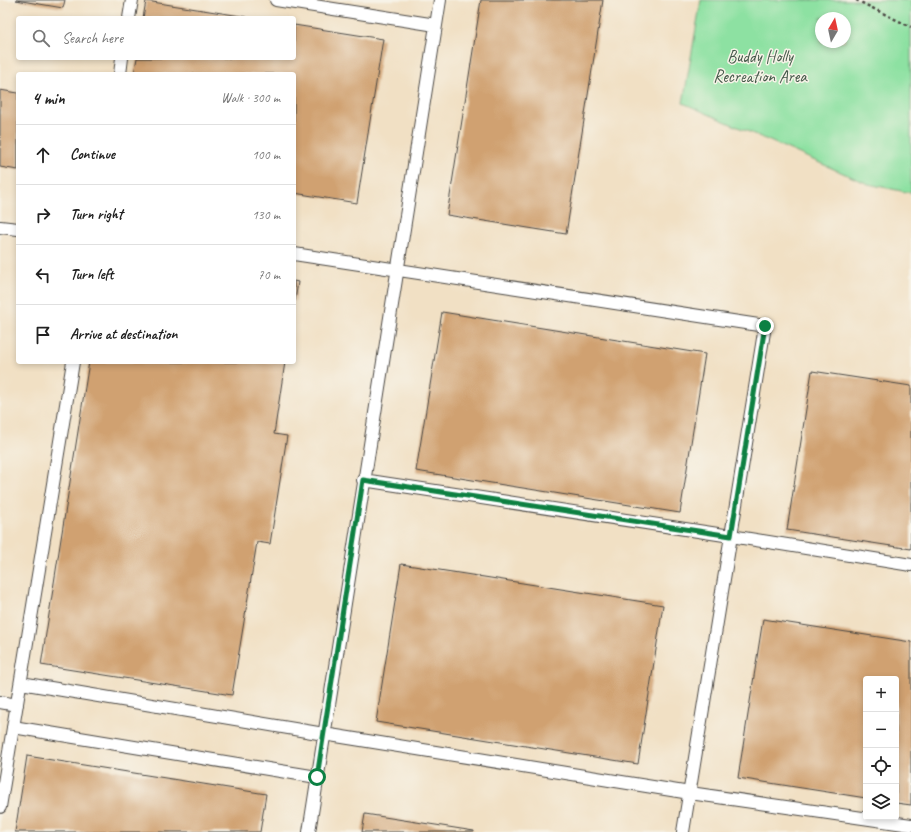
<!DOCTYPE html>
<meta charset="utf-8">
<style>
body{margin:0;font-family:Caveat,sans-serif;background:#f2f2f2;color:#222}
.controls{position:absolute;right:12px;bottom:12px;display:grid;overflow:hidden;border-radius:4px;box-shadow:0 2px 6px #0003}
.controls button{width:36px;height:36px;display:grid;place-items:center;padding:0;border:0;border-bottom:1px solid #e0e0e0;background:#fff;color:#222;font:20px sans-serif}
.compass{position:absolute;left:815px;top:12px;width:36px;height:36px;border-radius:50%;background:#fff;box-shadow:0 2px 6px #0003;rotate:9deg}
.stop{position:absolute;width:12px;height:12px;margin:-9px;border:3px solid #0b8043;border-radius:50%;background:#fff}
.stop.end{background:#0b8043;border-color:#fff;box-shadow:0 1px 4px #0008}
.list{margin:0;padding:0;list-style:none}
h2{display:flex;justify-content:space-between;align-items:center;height:52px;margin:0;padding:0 16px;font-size:17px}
h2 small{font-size:13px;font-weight:400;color:#767676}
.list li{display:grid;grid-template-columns:26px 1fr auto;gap:12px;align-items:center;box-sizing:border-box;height:60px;padding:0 16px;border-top:1px solid #e0e0e0}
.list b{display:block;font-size:15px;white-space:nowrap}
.list em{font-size:13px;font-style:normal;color:#767676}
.icon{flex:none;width:22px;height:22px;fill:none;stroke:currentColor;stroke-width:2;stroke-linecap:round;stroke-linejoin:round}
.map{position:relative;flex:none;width:911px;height:832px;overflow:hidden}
.search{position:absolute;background:#fff;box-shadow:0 2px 6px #0003;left:16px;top:16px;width:280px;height:44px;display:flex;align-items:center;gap:10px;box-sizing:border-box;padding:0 14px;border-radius:4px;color:#767676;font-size:15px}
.panel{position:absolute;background:#fff;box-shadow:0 2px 6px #0003;left:16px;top:72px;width:280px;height:292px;border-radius:4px}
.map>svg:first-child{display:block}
</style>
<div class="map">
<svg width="911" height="832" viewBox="0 0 911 832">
<rect width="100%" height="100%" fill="#f7f3e8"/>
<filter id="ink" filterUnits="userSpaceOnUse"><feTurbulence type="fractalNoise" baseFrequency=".025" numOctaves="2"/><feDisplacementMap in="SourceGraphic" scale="8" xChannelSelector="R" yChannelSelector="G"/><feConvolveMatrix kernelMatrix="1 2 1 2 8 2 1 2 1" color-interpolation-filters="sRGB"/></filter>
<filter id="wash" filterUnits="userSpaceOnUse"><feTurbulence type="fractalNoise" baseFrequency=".012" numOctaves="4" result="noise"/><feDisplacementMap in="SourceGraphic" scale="16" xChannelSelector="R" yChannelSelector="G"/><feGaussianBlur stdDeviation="0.9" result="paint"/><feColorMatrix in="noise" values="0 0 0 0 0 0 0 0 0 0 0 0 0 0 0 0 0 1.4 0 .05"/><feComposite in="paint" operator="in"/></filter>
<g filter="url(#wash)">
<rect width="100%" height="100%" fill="#f1e0c4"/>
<!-- green -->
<path fill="#8de1a2" stroke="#5c8666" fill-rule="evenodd" d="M701 0H911V193L868 184 683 103ZM821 18H845V42H821Z"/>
<g id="blocks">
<!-- building -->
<path fill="#d0a171" d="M16 0H65L63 8Z
M481 0H603L566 234 447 215Z
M146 1 247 17V18H143Z
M294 25 383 39 357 203 294 193V74H134L137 58H294Z
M0 90 18 93V170L0 167Z
M294 281 298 282 295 301H294Z
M442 312 705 354 680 513 416 471Z
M89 362H285L274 434 287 436 270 544 257 542 232 695 41 665Z
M812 371 911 386V549L787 530Z
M401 564 663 605 638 764 376 722Z
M763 619 911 642V805L896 803V679H866V798L738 778Z
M27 756 266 794 260 832H15Z
M365 814 474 831V832H362Z"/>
</g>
</g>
<g filter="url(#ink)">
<use href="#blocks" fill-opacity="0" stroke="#494642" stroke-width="1"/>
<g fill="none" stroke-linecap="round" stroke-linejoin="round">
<!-- service casing -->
<g stroke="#494642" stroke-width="14">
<path id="service" d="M276 0 436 25
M129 18 132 0
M120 74 122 58
M0 227 18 229
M294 254 765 326 683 832
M363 480 731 536 911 565
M21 683 324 734 690 793 911 825
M0 702 17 705
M13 727 317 777
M0 807 73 362
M309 832 440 0"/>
</g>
<!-- path -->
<path stroke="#494642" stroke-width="2.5" stroke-dasharray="3 3" stroke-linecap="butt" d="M856 0 911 27"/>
<!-- service -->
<use href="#service" stroke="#fff" stroke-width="12"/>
</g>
</g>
<g fill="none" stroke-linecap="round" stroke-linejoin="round" filter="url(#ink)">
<!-- route -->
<path stroke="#0b8043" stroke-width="5" d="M317 777 363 480 731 536 765 326"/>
</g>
<g text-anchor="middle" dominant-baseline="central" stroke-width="3" stroke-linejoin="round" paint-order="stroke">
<!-- park labels -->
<g font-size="17" fill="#445849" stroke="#f7f3e8">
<text x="760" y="56">Buddy Holly<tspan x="760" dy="20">Recreation Area</tspan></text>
</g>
</g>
</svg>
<div class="controls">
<button>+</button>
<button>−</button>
<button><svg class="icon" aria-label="locate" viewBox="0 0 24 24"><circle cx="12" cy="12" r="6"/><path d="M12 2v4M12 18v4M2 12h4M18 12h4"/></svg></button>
<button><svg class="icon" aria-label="layers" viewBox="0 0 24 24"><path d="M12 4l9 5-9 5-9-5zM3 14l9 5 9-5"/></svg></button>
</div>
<svg class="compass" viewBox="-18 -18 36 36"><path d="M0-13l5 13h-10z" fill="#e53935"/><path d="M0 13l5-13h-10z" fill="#767676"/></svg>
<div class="stop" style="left:317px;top:777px"></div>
<div class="stop end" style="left:765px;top:326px"></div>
<div class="search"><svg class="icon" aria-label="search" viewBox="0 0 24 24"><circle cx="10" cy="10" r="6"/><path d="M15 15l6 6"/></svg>Search here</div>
<section class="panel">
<h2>4 min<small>Walk · 300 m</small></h2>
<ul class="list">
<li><svg class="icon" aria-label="ahead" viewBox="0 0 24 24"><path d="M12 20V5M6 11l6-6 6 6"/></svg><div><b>Continue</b></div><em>100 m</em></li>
<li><svg class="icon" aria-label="right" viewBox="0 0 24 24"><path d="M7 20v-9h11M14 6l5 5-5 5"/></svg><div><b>Turn right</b></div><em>130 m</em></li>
<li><svg class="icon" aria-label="left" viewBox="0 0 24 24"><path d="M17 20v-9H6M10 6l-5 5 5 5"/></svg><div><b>Turn left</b></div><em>70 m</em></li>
<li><svg class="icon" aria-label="arrive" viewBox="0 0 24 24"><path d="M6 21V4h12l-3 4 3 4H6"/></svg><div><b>Arrive at destination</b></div></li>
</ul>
</section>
</div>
